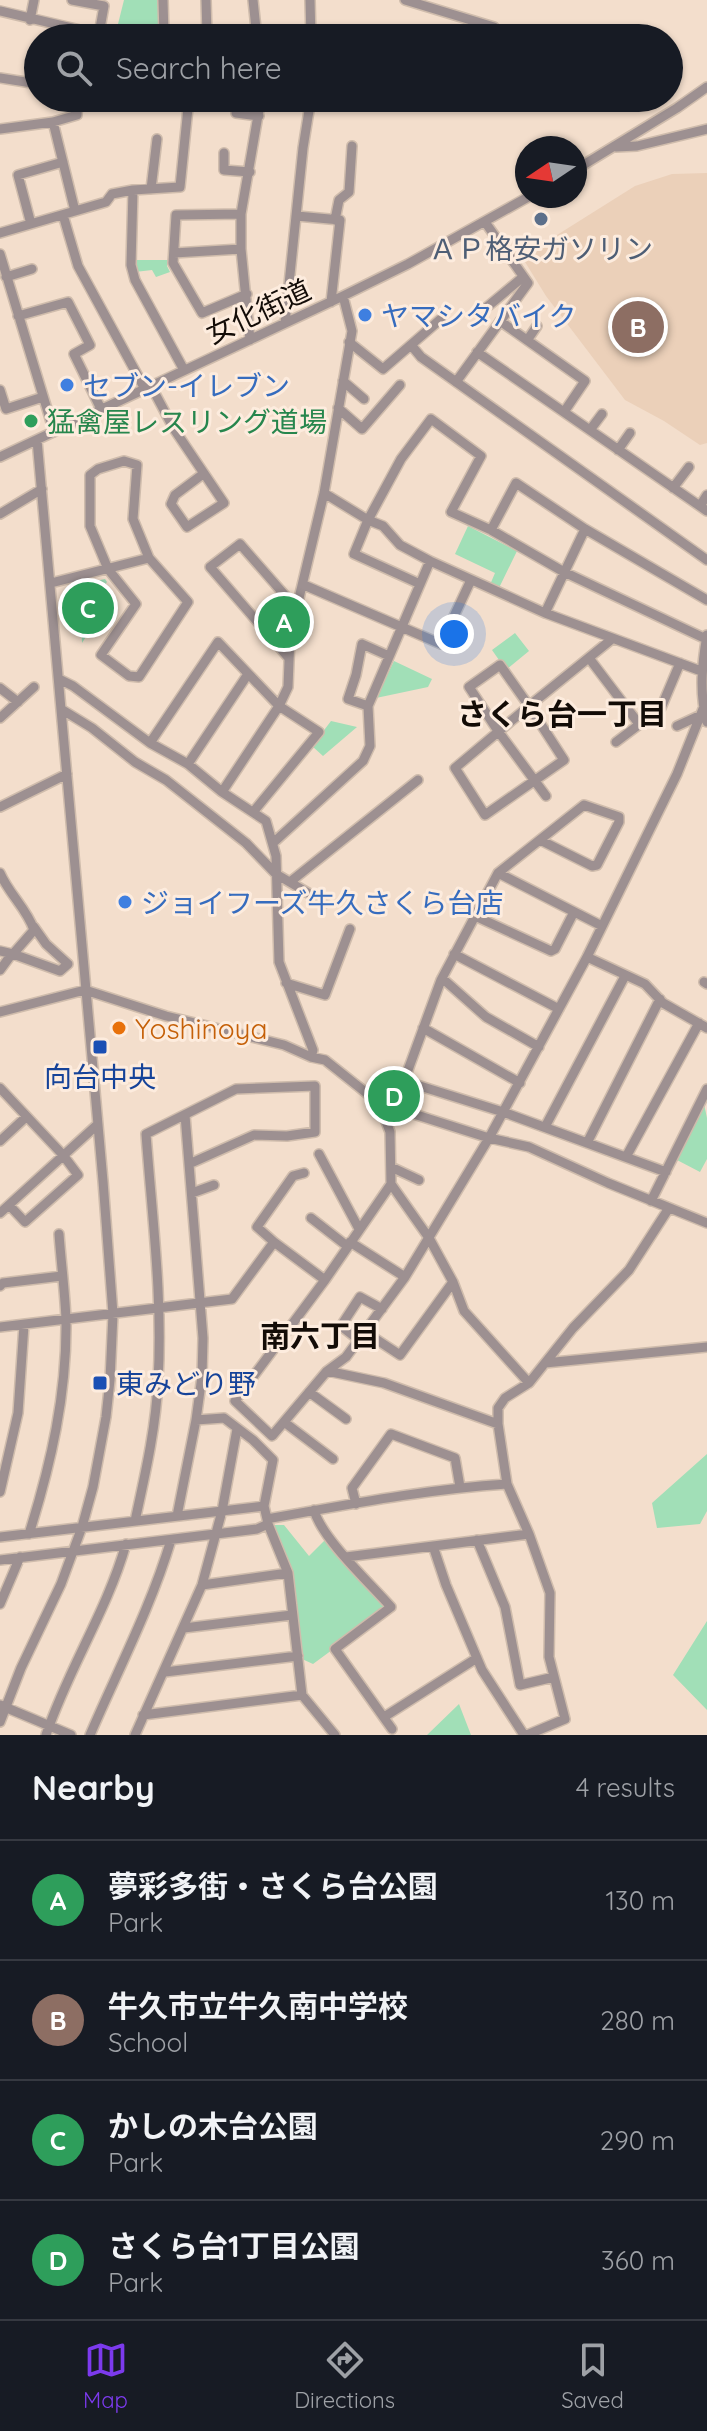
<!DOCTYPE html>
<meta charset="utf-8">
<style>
body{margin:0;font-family:Quicksand,"Noto Sans JP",sans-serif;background:#242831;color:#f1f3f6}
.compass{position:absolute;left:515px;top:136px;width:72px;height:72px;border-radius:50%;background:#171b24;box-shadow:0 2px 6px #0004;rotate:257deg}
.you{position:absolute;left:454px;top:634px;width:28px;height:28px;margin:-20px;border:6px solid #fff;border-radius:50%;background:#1a73e8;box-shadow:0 0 0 12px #1a73e833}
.badge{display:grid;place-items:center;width:52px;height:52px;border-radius:50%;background:#7c3aed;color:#fff;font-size:26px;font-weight:700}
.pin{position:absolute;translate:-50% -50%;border:4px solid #fff;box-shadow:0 2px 8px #0006}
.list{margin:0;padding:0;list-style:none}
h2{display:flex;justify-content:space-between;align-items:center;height:104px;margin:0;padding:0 32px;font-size:34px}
h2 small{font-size:26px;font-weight:400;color:#9ea1a6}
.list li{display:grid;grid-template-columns:52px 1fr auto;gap:24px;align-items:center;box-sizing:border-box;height:120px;padding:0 32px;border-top:2px solid #363941}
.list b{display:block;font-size:30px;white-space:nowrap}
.list p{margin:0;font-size:26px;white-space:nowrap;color:#9ea1a6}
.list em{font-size:26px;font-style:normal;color:#9ea1a6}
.icon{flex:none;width:44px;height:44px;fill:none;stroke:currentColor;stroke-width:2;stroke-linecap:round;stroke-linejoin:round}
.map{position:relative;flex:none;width:707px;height:1735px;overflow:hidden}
.search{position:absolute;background:#171b24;box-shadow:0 2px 6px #0004;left:24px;right:24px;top:24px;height:88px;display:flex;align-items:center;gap:20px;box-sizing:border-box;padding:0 28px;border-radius:44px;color:#9ea1a6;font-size:30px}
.sheet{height:584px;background:#171b24}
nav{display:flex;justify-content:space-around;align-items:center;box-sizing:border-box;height:112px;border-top:2px solid #363941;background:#171b24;font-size:22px;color:#9ea1a6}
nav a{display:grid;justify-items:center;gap:4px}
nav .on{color:#7c3aed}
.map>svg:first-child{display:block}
</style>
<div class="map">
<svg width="707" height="1735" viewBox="0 0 707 1735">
<rect width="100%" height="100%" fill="#f3decc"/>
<!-- built -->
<path fill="#ebd0b9" d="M707 173V443L700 445 664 421 625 400 546 296 522 257 635 186 672 174Z"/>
<!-- green -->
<path fill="#a1dfb7" d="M124 0H162L163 33 115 36Z
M134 260H168L167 266 170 272 156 277 152 270 135 272Z
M468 526 517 551 498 590 489 587 495 573 455 554Z
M105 579 107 582 90 603 101 613 82 643 79 585Z
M515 633 529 651 506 670 492 650Z
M394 661 432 679 428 687 376 698Z
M331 721 357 727 323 756 312 746Z
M375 1077 404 1088 400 1103 372 1090Z
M704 1104 707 1118V1159L700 1172 677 1160Z
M707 1454V1511L700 1524 657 1528 652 1503Z
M271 1525H284L309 1556 326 1539 389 1608 313 1664 302 1659 294 1593Z
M707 1621V1710L673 1675Z
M459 1704 471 1735H427Z"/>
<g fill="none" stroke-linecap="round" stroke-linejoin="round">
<!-- minor casing -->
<g stroke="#cfbcac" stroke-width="12">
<path id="minor" d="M72 0 104 6 99 34
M163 0 164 35
M206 0 207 35
M253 0 257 38
M310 0 311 38
M405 0 494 27
M0 11 114 38 257 35
M30 20 34 0
M0 78 38 84
M125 98 124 106H165L166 98
M236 113 259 116
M53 122 75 211
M0 129 53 122 77 115 78 98
M616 147 637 146 707 129
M224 153V170L250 172
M575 170 677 108 707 87
M151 189 157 139
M133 190 131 265 135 280 184 370
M241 214 176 215 173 263 202 313 247 294
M63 215 78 266 145 389
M297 216 340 220 331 302
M335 220 339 200 349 192 352 146
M31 224 18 175 63 162
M0 233 106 202 112 194 133 190 180 187 189 98
M174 253 241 249
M0 254 54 432
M6 277 32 269
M487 307 523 277
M18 316 68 302 90 345 74 354 101 409
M500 321 585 381 564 412
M285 323 303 148 311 98
M528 339 537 326
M250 340 241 249V214L261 98
M349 342 383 369 442 318
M411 345 421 357 707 560
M477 352 707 511
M343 381 364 399
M456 382 528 283 485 222
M151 386 174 429 224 503 187 527 171 504 175 495 203 474
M0 390 6 409 43 397
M338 408 362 429 400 385
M590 430 602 414
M618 450 630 433
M0 457 343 296 408 264 530 196
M124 461 137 465 133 519 149 558 188 602 139 677 129 676 101 655 136 604 108 569 90 526V475L98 469Z
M673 488 689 467
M324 493 368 520 383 526 400 545 430 561 545 613 701 671
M700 506 707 495
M0 514 42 489
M491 530 516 483 585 529 707 600
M51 583 149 558
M420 584 354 554 368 520 401 459 431 419 481 456 451 512 491 530 564 572 706 639
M304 585 441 644 471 580
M545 613 585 529
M707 635C702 664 699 693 707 722
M288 657 210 567 240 544 296 608
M589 658 639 724
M59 679 73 686 150 743 188 764 222 792 266 821 276 856 279 962 313 1050 311 1057
M0 688 18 702
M368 706 348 699 356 675 362 644 389 656
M529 706 564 760 485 815 455 768Z
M61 709 92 728 135 762 166 780 246 843 276 874 325 903
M0 718 34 687
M677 726 701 715
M616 742 661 708 680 663
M150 743 218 642 279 706 319 732 254 811
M188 764 248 674
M222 792 279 706 288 687 290 636 324 493 352 331 343 296
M546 796 498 731 469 687 500 665 529 706 612 639
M0 807 67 774
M540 840 592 866 597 865 619 822V817L584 805 498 873 441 980 404 1081 503 1112 666 1172
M273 843 363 761 370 746 368 706 430 561
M0 873C9 894 27 909 34 930L13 954 0 951
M498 873 602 926
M290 882 418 780
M475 916 551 951 555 949 574 912
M13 954 60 971 68 964 46 944 34 927
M454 954 559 1009
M587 957 645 984 663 1003 707 1028
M0 970 11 955
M442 978 486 1017 539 1047
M704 982 707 984
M286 983 325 995 350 929
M85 990 166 1016 284 1045 311 1057 325 1060 379 1103 489 1138 529 1147 608 1183 707 1223
M0 1012 85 990
M423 1028 520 1083
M0 1088 63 1155 78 1175 25 1222 9 1205
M379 1103 390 1132 391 1184 325 1280 235 1401 272 1436 327 1371 384 1383 498 1424
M185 1115 189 1164
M545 1127 625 976
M0 1141 26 1117
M587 1143 660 999
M319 1154 359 1229
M626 1157 699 1023
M391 1167 419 1180
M391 1184 429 1238 453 1282 464 1311 529 1383
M192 1193 214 1185
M651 1201 707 1089
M0 1213 98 1124
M311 1218 347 1246
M274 1242 325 1280
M350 1242 405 1277
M0 1286 3 1283 62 1276
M0 1327 232 1299 274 1242 257 1227 293 1176 304 1173
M365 1332 400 1355 453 1282
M359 1340 341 1326 360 1297 382 1309
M545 1363 707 1347
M327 1371 346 1357 405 1277 489 1138 587 957 677 774 703 709
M309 1392 346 1419
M284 1422 333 1459
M0 1492 18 1413 24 1325
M356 1504 352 1488 391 1434 455 1458 460 1487
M314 1510C322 1539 370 1583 391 1607L335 1649 392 1729
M177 1516 196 1420
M135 1521C145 1475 156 1428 158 1381 163 1299 152 1216 146 1134L236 1089 315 1086V1132L287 1136 254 1135 189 1164 203 1338 202 1376 196 1420 224 1418 253 1440 273 1460 264 1506 267 1519
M268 1524 288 1573 302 1695 335 1735
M29 1534C51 1464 67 1394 66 1320 65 1292 61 1262 59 1234
M0 1537 264 1506
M477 1540 505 1607 520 1685 554 1677
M433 1546 446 1585 482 1670 524 1735
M346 1557 529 1534
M0 1560 257 1529 268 1524 267 1519C346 1505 427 1489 507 1484
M202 1585 288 1573
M0 1604 20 1557
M184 1628 292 1615
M165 1672 298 1656
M0 1705 71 1735
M143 1715 302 1695
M384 1717 477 1658
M0 1722 21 1668 61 1584 82 1527 93 1487 106 1417 110 1380 113 1314 103 1181 37 440
M46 1735C68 1669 107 1611 126 1544
M90 1735C118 1670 151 1607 171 1540
M135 1735 202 1585 222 1511 237 1429
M527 1735 565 1719 549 1657 550 1593 529 1534 507 1484 498 1424V1408L505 1398 529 1383 573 1328 629 1270 669 1208"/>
</g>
<!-- minor -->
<use href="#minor" stroke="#9d9091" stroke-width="9"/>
</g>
<!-- markers -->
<circle fill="#5c6f8a" stroke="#fdecde" stroke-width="3" cx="541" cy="219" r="8"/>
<g fill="#3f7fe0" stroke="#fdecde" stroke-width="3">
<circle cx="365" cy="315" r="8"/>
<circle cx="67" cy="385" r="8"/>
<circle cx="125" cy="902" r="8"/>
</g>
<circle fill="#2e9e5b" stroke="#fdecde" stroke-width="3" cx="31" cy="421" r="8"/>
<circle fill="#e8710a" stroke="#fdecde" stroke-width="3" cx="119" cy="1028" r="8"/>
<g fill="#1a4fb4" stroke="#fdecde" stroke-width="3">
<rect x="92" y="1039" width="16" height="16" rx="4"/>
<rect x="92" y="1375" width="16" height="16" rx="4"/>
</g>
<g text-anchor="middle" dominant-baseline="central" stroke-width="6" stroke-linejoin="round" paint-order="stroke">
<!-- service labels -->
<g font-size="28" fill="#4e5e75" stroke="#fdecde">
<text x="541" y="248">ＡＰ格安ガソリン</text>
</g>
<!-- street labels -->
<g font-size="28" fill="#130c07" stroke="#fdecde">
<text transform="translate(258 311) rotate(-25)">女化街道</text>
</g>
<!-- shop labels -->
<g font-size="28" fill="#366cbe" stroke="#fdecde" text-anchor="start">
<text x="381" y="315">ヤマシタバイク</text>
<text x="83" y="385">セブン-イレブン</text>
<text x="141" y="902">ジョイフーズ牛久さくら台店</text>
</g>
<!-- leisure labels -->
<g font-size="28" fill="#27864d" stroke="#fdecde" text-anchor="start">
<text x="47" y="421">猛禽屋レスリング道場</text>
</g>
<!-- food labels -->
<g font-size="28" fill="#c56008" stroke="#fdecde" text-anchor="start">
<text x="135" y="1028">Yoshinoya</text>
</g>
<!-- transit labels -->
<g font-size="28" fill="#164399" stroke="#fdecde">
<text x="100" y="1076">向台中央</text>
<text x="116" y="1383" text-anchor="start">東みどり野</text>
</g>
<!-- neighbourhood labels -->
<g font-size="30" font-weight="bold" fill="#130c07" stroke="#fdecde">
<text x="562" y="714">さくら台一丁目</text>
<text x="320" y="1336">南六丁目</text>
</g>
</g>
</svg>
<svg class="compass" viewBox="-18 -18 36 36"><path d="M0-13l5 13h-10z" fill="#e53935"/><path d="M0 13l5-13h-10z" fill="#9ea1a6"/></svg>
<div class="you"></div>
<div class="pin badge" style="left:284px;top:622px;background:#2e9e5b">A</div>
<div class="pin badge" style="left:638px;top:327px;background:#8d6e63">B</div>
<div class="pin badge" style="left:88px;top:608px;background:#2e9e5b">C</div>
<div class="pin badge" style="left:394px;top:1096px;background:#2e9e5b">D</div>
<div class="search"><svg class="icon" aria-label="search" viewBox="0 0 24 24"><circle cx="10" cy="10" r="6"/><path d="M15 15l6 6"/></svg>Search here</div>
</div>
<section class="sheet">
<h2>Nearby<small>4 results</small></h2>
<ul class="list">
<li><span class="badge" style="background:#2e9e5b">A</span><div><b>夢彩多街・さくら台公園</b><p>Park</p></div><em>130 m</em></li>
<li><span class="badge" style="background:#8d6e63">B</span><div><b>牛久市立牛久南中学校</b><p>School</p></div><em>280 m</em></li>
<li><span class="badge" style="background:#2e9e5b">C</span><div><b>かしの木台公園</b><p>Park</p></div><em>290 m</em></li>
<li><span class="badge" style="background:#2e9e5b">D</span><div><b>さくら台1丁目公園</b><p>Park</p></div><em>360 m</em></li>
</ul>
</section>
<nav>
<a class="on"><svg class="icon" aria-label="map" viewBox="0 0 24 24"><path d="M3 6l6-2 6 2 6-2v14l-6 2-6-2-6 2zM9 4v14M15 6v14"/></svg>Map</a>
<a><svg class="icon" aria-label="directions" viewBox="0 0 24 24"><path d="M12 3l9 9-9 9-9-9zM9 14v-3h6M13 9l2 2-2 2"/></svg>Directions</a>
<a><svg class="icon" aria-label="saved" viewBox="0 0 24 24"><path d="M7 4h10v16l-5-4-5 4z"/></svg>Saved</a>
</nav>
